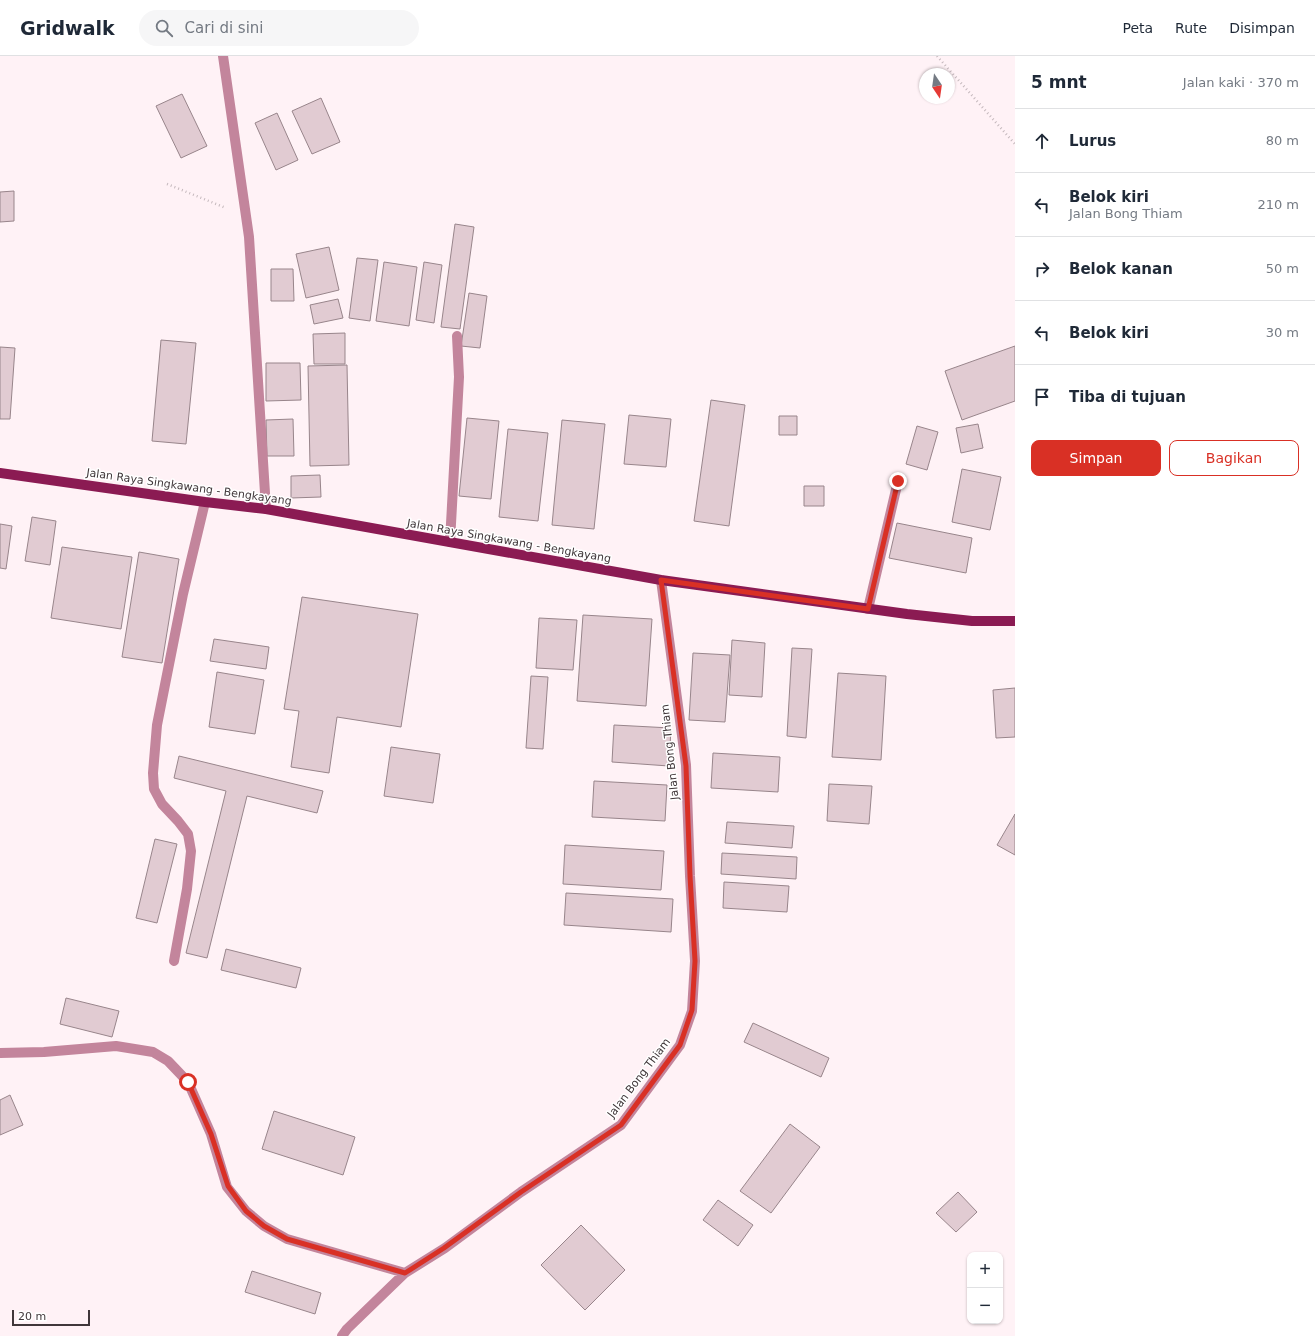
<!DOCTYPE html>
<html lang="id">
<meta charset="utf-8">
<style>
body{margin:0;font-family:"DejaVu Sans",sans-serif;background:#f6f6f7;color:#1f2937}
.controls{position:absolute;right:12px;bottom:12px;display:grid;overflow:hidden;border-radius:8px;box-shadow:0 1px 3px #0004}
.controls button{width:36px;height:36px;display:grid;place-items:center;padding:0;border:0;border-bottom:1px solid #e0e1e3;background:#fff;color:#1f2937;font:20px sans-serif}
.compass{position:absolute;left:919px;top:12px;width:36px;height:36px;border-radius:50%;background:#fff;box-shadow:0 1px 3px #0004;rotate:167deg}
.scale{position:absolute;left:12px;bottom:10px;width:78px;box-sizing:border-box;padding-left:4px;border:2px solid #40373a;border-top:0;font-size:11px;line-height:14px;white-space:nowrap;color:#40373a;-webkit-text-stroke:3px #fff;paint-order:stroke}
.stop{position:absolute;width:12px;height:12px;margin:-9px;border:3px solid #d93025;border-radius:50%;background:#fff}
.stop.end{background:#d93025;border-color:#fff;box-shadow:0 1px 4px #0008}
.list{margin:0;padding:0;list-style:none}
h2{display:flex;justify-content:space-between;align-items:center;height:52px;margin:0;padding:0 16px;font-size:17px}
h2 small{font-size:13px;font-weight:400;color:#747a83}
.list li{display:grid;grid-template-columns:26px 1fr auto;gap:12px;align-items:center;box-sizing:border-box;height:64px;padding:0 16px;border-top:1px solid #e0e1e3}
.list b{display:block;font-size:15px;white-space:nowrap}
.list p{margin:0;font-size:13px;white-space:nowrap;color:#747a83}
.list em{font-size:13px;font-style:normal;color:#747a83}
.actions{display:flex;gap:8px;padding:12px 16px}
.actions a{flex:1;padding:9px 0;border:1px solid #d93025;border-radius:8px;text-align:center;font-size:14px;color:#d93025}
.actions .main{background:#d93025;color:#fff}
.icon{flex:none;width:22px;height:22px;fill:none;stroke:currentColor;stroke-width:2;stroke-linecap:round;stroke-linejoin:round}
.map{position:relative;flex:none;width:1015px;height:1280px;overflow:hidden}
header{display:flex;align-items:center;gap:24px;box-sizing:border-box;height:56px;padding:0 20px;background:#fff;border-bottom:1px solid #e0e1e3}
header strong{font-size:19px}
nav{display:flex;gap:22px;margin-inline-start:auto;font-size:14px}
.search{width:280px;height:36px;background:#f6f6f7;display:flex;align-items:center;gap:10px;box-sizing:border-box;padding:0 14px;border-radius:22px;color:#747a83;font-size:15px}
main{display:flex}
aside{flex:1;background:#fff}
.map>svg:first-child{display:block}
</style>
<header>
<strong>Gridwalk</strong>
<div class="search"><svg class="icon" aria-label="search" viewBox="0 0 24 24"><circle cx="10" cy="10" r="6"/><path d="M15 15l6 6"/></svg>Cari di sini</div>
<nav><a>Peta</a><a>Rute</a><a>Disimpan</a></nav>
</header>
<main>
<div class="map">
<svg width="1015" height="1280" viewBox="0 0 1015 1280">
<rect width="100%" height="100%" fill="#fff2f6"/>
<!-- building -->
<path fill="#e1cbd2" stroke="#98858b" d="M182 38 207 90 181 102 156 50Z
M321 42 340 86 312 98 292 55Z
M277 57 298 104 276 114 255 67Z
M14 135V165L0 166V136Z
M455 168 474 171 460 273 441 271Z
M329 191 339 234 306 242 296 198Z
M357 202 378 204 370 265 349 262Z
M384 206 417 211 409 270 376 265Z
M424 206 442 209 434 267 416 264Z
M271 213H293L294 245H271Z
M469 237 487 240 480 292 461 290Z
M338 243 343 262 314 268 310 249Z
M345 277V308H314L313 278Z
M161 284 196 287 186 388 152 385Z
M1015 290V345L962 364 945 315Z
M0 291 15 292 10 363H0Z
M266 307H300L301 344 266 345Z
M347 309 349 409 310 410 308 310Z
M711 344 745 349 729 470 694 465Z
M629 359 671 363 666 411 624 408Z
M779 360H797V379H779Z
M467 362 499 365 491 443 459 440Z
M293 363 294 400H267L266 364Z
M562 364 605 368 594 473 552 469Z
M978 368 983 392 961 397 956 372Z
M917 370 938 376 927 414 906 408Z
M508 373 548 377 538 465 499 461Z
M962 413 1001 421 990 474 952 466Z
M320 419 321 441 291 442V420Z
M804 430H824V450H804Z
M32 461 56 465 50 509 25 505Z
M897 467 972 482 966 517 889 502Z
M0 468 12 470 6 513 0 512Z
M62 491 132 501 121 573 51 562Z
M139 496 179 503 162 607 122 601Z
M302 541 418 558 401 671 337 661 329 717 291 711 299 655 284 653Z
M583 559 652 563 646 650 577 645Z
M539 562 577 564 573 614 536 612Z
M214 583 269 591 266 613 210 605Z
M732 584 765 587 762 641 729 639Z
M792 592 812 593 806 682 787 680Z
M693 597 730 599 725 666 689 664Z
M217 616 264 624 255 678 209 671Z
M838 617 886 620 881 704 832 701Z
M531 620 548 621 543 693 526 692Z
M1015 632V681L996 682 993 634Z
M614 669 671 672 669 710 612 706Z
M391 691 440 698 433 747 384 740Z
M713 697 780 701 778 736 711 732Z
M179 700 323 735 317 757 247 740 207 902 186 897 226 735 174 722Z
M594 725 667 729 665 765 592 761Z
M829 728 872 730 869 768 827 765Z
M1015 758V799L997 789Z
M727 766 794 770 792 792 725 787Z
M155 783 177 788 157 867 136 862Z
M565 789 664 795 661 834 563 828Z
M722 797 797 801 796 823 721 818Z
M724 826 789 830 787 856 723 852Z
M566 837 673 843 671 876 564 869Z
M226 893 301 912 296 932 221 914Z
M66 942 119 955 112 981 60 968Z
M753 967 829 1002 821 1021 744 986Z
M10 1039 23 1069 0 1079V1044Z
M274 1055 355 1081 343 1119 262 1093Z
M790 1068 820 1091 771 1157 740 1135Z
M958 1136 977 1156 956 1176 936 1157Z
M718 1144 753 1169 738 1190 703 1164Z
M581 1169 625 1214 585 1254 541 1209Z
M252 1215 321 1237 315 1258 245 1236Z"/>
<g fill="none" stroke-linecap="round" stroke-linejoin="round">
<!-- path -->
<path stroke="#c4b8bc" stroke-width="2.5" stroke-dasharray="1 3" stroke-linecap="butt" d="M937 0 1015 88
M167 128 226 152"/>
<!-- minor -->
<path stroke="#c3859c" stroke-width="10" d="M223 0 249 181 266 453
M450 486 459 321 457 280
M868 553 898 425
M174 905 187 833 191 795 188 778 178 765 162 748 154 733 153 717 157 669 183 538 205 446
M0 997 44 996 116 990 153 996 168 1005 188 1026 211 1078 227 1131 246 1155 264 1170 287 1183 405 1217
M342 1280 347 1273 405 1217 445 1192 521 1136 621 1069 680 989 692 955 695 905 690 820 686 709 661 524"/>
<!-- major -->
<path stroke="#8b1b53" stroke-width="10" d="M0 417 205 446 266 453 661 524 907 558 972 565H1015"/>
</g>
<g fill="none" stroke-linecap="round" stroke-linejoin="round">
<!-- route -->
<path stroke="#d93025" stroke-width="5" d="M188 1026 211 1078 228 1130 246 1155 264 1170 287 1183 405 1217 444 1192 521 1136 621 1069 680 989 692 954 695 905 690 820 686 710 661 524 868 553 898 425"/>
</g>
<g text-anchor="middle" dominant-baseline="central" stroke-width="3" stroke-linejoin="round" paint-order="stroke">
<!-- street labels -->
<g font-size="11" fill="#40373a" stroke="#fff">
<text transform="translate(189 431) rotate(8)">Jalan Raya Singkawang - Bengkayang</text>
<text transform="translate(509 485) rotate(10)">Jalan Raya Singkawang - Bengkayang</text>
<text transform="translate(670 696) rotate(-96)">Jalan Bong Thiam</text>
<text transform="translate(639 1022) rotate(-53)">Jalan Bong Thiam</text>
</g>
</g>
</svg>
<div class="controls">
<button>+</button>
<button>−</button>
</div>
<svg class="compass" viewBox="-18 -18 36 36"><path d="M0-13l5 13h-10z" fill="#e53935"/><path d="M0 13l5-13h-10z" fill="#747a83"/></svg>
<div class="scale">20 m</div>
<div class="stop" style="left:188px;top:1026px"></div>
<div class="stop end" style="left:898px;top:425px"></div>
</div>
<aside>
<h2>5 mnt<small>Jalan kaki · 370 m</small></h2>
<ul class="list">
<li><svg class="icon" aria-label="ahead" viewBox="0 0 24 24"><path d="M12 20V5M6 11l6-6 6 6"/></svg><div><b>Lurus</b></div><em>80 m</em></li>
<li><svg class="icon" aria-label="left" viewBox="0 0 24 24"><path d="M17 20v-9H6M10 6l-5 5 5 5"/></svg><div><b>Belok kiri</b><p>Jalan Bong Thiam</p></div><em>210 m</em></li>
<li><svg class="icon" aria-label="right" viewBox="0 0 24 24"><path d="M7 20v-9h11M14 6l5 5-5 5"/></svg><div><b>Belok kanan</b></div><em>50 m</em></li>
<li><svg class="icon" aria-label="left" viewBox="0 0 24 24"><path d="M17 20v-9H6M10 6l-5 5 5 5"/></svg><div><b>Belok kiri</b></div><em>30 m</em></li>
<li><svg class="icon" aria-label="arrive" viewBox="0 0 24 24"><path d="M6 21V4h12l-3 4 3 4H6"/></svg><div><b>Tiba di tujuan</b></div></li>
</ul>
<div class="actions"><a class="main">Simpan</a><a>Bagikan</a></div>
</aside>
</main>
